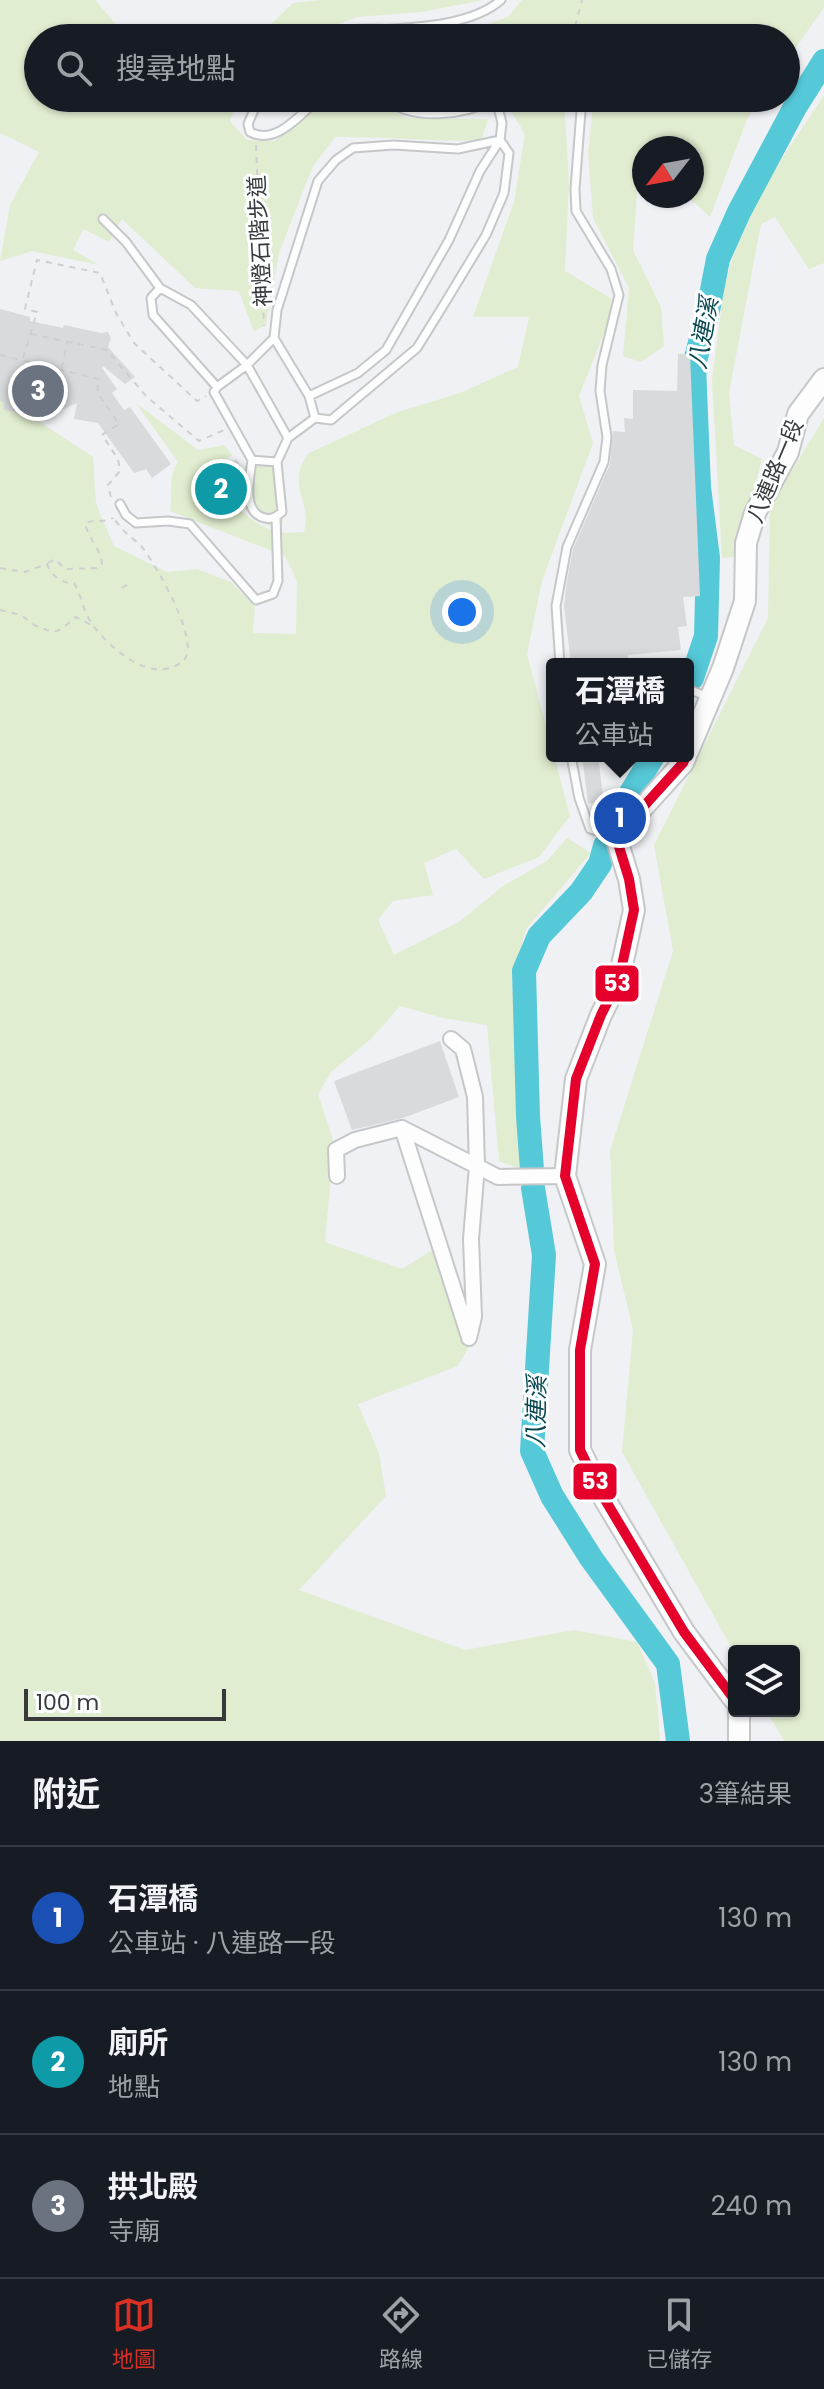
<!DOCTYPE html>
<html lang="zh-TW">
<meta charset="utf-8">
<style>
body{margin:0;font-family:Poppins,"Noto Sans TC",sans-serif;background:#242831;color:#f1f3f6}
.controls{position:absolute;right:24px;bottom:24px;display:grid;overflow:hidden;border-radius:8px;box-shadow:0 2px 6px #0004}
.controls button{width:72px;height:72px;display:grid;place-items:center;padding:0;border:0;border-bottom:2px solid #363941;background:#171b24;color:#f1f3f6;font:40px sans-serif}
.compass{position:absolute;left:632px;top:136px;width:72px;height:72px;border-radius:50%;background:#171b24;box-shadow:0 2px 6px #0004;rotate:239deg}
.scale{position:absolute;left:24px;bottom:20px;width:202px;box-sizing:border-box;padding-left:8px;border:4px solid #38393a;border-top:0;font-size:22px;line-height:28px;white-space:nowrap;color:#38393a;-webkit-text-stroke:6px #fdfeff;paint-order:stroke}
.you{position:absolute;left:462px;top:612px;width:28px;height:28px;margin:-20px;border:6px solid #fff;border-radius:50%;background:#1a73e8;box-shadow:0 0 0 12px #1a73e833}
.badge{display:grid;place-items:center;width:52px;height:52px;border-radius:50%;background:#d93025;color:#fff;font-size:26px;font-weight:700}
.pin{position:absolute;translate:-50% -50%;border:4px solid #fff;box-shadow:0 2px 8px #0006}
.popup{position:absolute;left:546px;top:658px;width:148px;height:104px;box-sizing:border-box;display:grid;place-content:center;border-radius:8px;background:#171b24;filter:drop-shadow(0 2px 6px #0005);font-size:26px;white-space:nowrap;color:#9ea1a6}
.popup b{font-size:30px;color:#f1f3f6}
.popup::after{content:'';position:absolute;left:50%;top:100%;margin-left:-16px;border:16px solid transparent;border-top-color:#171b24}
.list{margin:0;padding:0;list-style:none}
h2{display:flex;justify-content:space-between;align-items:center;height:104px;margin:0;padding:0 32px;font-size:34px}
h2 small{font-size:26px;font-weight:400;color:#9ea1a6}
.list li{display:grid;grid-template-columns:52px 1fr auto;gap:24px;align-items:center;box-sizing:border-box;height:144px;padding:0 32px;border-top:2px solid #363941}
.list b{display:block;font-size:30px;white-space:nowrap}
.list p{margin:0;font-size:26px;white-space:nowrap;color:#9ea1a6}
.list em{font-size:26px;font-style:normal;color:#9ea1a6}
.icon{flex:none;width:44px;height:44px;fill:none;stroke:currentColor;stroke-width:2;stroke-linecap:round;stroke-linejoin:round}
.map{position:relative;flex:none;width:824px;height:1741px;overflow:hidden}
.search{position:absolute;background:#171b24;box-shadow:0 2px 6px #0004;left:24px;right:24px;top:24px;height:88px;display:flex;align-items:center;gap:20px;box-sizing:border-box;padding:0 28px;border-radius:44px;color:#9ea1a6;font-size:30px}
.sheet{height:536px;background:#171b24}
nav{display:flex;justify-content:space-around;align-items:center;box-sizing:border-box;height:112px;border-top:2px solid #363941;background:#171b24;font-size:22px;color:#9ea1a6}
nav a{display:grid;justify-items:center;gap:4px}
nav .on{color:#d93025}
.map>svg:first-child{display:block}
</style>
<div class="map">
<svg width="824" height="1741" viewBox="0 0 824 1741">
<rect width="100%" height="100%" fill="#eff1f4"/>
<!-- green -->
<path fill="#e1edd0" d="M0 0H95L120 29 170 38H38V98H238L230 121 247 140 275 141 330 98H368L406 118 488 119 481 140C432 142 384 136 335 137L312 168 279 253 266 325 254 332 239 291 195 288 122 219 109 242 83 229 73 250 99 265 32 251 0 261 10 205 39 152 0 133Z
M321 0H483L422 12 357 17 301 38H257L293 3Z
M522 0H824V7L786 62V38H447L508 17Z
M824 95V263L809 269 775 217 761 224 729 393 734 445 762 459 736 557 722 558 712 380 724 288 746 213Z
M514 98H564L569 183 565 271 612 299 608 323 579 396 593 443 542 581 527 654 570 816 539 857 484 879 456 849 424 863 433 895 393 901 378 920 394 955 459 922 503 886 547 861 567 838 591 853 526 929 512 978 522 1170 499 1161 487 1025 443 1018 400 1006 372 1038 331 1072 318 1094 334 1143 325 1242 402 1269 442 1244 476 1334 458 1366 358 1404 379 1453 386 1496 299 1590 465 1650 574 1630 637 1642 655 1683 660 1741H0V396L93 457 96 504 114 546 167 572 197 569 231 582 255 607 253 633 296 634 297 581 285 556 170 511C173 494 168 476 178 462L136 403 198 450 224 445 233 455 198 476 222 512 239 509C263 529 273 535 304 532 313 502 284 484 309 453L398 412 460 393 518 367 529 317H473L514 202 525 134 507 105Z
M594 98H761L748 117 710 217 687 196H692V148H682L681 140 657 148H644V152L640 154 633 250 661 307 664 346 641 362 623 356 629 288 593 218 588 153Z
M824 418V1741H784L767 1711H794V1651L734 1652 622 1452 633 1330 614 1250 610 1151 673 951 654 845 768 618 770 507Z
M245 465 280 467 278 478 283 524 269 526C250 507 233 492 245 465Z"/>
<g fill="none" stroke-linecap="round" stroke-linejoin="round">
<!-- river -->
<path stroke="#56c9d9" stroke-width="24" d="M692 678 706 636 708 558 699 487 694 365 707 316 718 259 739 212 794 109 824 61
M613 823 653 756
M532 1170 528 1116 524 971 539 936 581 892 600 864 605 846
M533 1188 544 1255 532 1451 552 1496 591 1558 668 1664 678 1741"/>
</g>
<!-- building -->
<path fill="#d8dadc" d="M0 309 30 317V321L63 328 64 325 101 333 108 332 111 338 108 347 135 377 125 384 103 366 102 368 117 389 112 393 124 410 130 407 171 464 152 478 146 469 134 473 98 423 74 419 77 403 57 412H47L46 417 3 410 4 403 0 401Z
M678 354H690L700 596 683 597 687 626 678 627 681 650 628 655 629 664H571L564 606 567 581 573 549 610 464 613 431 625 432 624 418 633 419V390L677 391Z
M236 459 243 469 224 481 234 497 222 504 206 477Z
M582 756H598L604 804 588 803Z
M440 1041 459 1097 403 1118 352 1130 334 1081Z"/>
<g fill="none" stroke-linecap="round" stroke-linejoin="round">
<!-- lane casing -->
<g stroke="#c6c7c9" stroke-width="11">
<path id="lane" d="M330 38C348 25 371 30 392 29 426 27 475 23 501 0
M259 98 248 124 250 132C276 146 301 114 319 98
M381 98C416 122 462 116 498 98
M103 219 126 242 160 288
M274 338 247 365 288 438 315 418
M217 387 153 315 151 298 160 288 191 305 247 365 217 387 214 392 252 460 277 462 288 438
M309 396 358 373 386 350 449 240 480 171 500 140 509 153 504 193 486 235 443 306 417 348 331 420 315 418 309 396 274 338 277 310 318 181 336 160 353 148 393 145 458 149 500 140 502 123 496 99
M252 460C250 477 241 513 265 518 272 520 277 516 282 512L277 462
M120 504 126 515 136 523 168 521 190 524 256 600 273 594 278 581 276 517
M560 664 556 606 567 547 604 462 607 437 600 391 602 365 619 295 611 269 576 211 575 189 582 98
M688 689 708 697
M571 756 579 798 590 829 613 836"/>
</g>
<!-- street casing -->
<g stroke="#c6c7c9" stroke-width="18">
<path id="street" d="M451 1039 463 1049 475 1097 477 1166 471 1239 474 1317 469 1338
M402 1128 468 1334
M337 1176 336 1150 355 1140 402 1128 498 1177 565 1176"/>
</g>
<!-- secondary casing -->
<g stroke="#c6c7c9" stroke-width="24">
<path id="secondary" d="M688 751 723 668 745 601 746 543 755 513 788 452 798 414 824 379
M686 756 683 763 616 837 629 879 634 910 619 979 601 1015 576 1079 565 1176 595 1264 580 1350V1450L601 1493 684 1632 734 1699
M739 1741V1711"/>
</g>
<!-- path -->
<path stroke="#cfcfd0" stroke-width="2" stroke-dasharray="6 6" stroke-linecap="butt" d="M572 38 582 0
M256 145 264 326
M31 334 107 350 146 396 199 441 224 430
M0 355 99 379 97 392 119 424 102 435 118 459 120 471 108 485 111 498
M23 358 37 312 25 309 37 260 100 273 116 313 134 343 197 401 206 396
M62 368 67 343
M48 563 55 559 65 569 97 568 102 564C101 549 88 538 85 523 95 519 105 523 113 518
M0 568 25 572 47 564C52 576 60 583 74 583 82 597 84 615 95 628 113 650 148 681 177 665 188 660 189 651 187 640 183 614 160 573 145 551 137 539 121 533 113 516
M122 588 128 584
M0 610 21 615 34 625 52 632 60 630 76 617 93 626"/>
<!-- lane -->
<use href="#lane" stroke="#fdfdfd" stroke-width="7"/>
<!-- street -->
<use href="#street" stroke="#fdfdfd" stroke-width="14"/>
<!-- secondary -->
<use href="#secondary" stroke="#fdfdfd" stroke-width="20"/>
<!-- bus-1 casing -->
<g stroke="#fdfeff" stroke-width="16">
<path id="bus-1" d="M686 756 683 763 616 837 629 879 634 910 619 979 601 1015 576 1079 565 1176 595 1264 580 1350V1450L601 1493 684 1632 734 1699"/>
</g>
<!-- bus-1 -->
<use href="#bus-1" stroke="#e4002b" stroke-width="10"/>
</g>
<g text-anchor="middle" dominant-baseline="central" stroke-width="6" stroke-linejoin="round" paint-order="stroke">
<!-- street labels -->
<g font-size="22" fill="#38393a" stroke="#fdfeff">
<text transform="translate(260 241) rotate(-93)">神燈石階步道</text>
<text transform="translate(775 471) rotate(-67)">八連路一段</text>
</g>
<!-- water labels -->
<g font-size="24" font-style="italic" fill="#0a4952" stroke="#fdfeff">
<text transform="translate(703 333) rotate(-80)">八連溪</text>
<text transform="translate(536 1412) rotate(-89)">八連溪</text>
</g>
</g>
<g stroke="#fdfeff" stroke-width="3">
<rect x="594" y="964" width="46" height="39" rx="8" fill="#e4002b"/>
<rect x="572" y="1462" width="46" height="39" rx="8" fill="#e4002b"/>
</g>
<g font-size="22" text-anchor="middle" font-weight="bold" fill="#fff">
<text x="617" y="991">53</text>
<text x="595" y="1489">53</text>
</g>
</svg>
<div class="controls">
<button><svg class="icon" aria-label="layers" viewBox="0 0 24 24"><path d="M12 4l9 5-9 5-9-5zM3 14l9 5 9-5"/></svg></button>
</div>
<svg class="compass" viewBox="-18 -18 36 36"><path d="M0-13l5 13h-10z" fill="#e53935"/><path d="M0 13l5-13h-10z" fill="#9ea1a6"/></svg>
<div class="scale">100 m</div>
<div class="you"></div>
<div class="pin badge" style="left:620px;top:818px;background:#1a4fb4">1</div>
<div class="popup"><b>石潭橋</b>公車站</div>
<div class="pin badge" style="left:221px;top:489px;background:#0f9aa8">2</div>
<div class="pin badge" style="left:38px;top:391px;background:#6b7280">3</div>
<div class="search"><svg class="icon" aria-label="search" viewBox="0 0 24 24"><circle cx="10" cy="10" r="6"/><path d="M15 15l6 6"/></svg>搜尋地點</div>
</div>
<section class="sheet">
<h2>附近<small>3筆結果</small></h2>
<ul class="list">
<li><span class="badge" style="background:#1a4fb4">1</span><div><b>石潭橋</b><p>公車站 · 八連路一段</p></div><em>130 m</em></li>
<li><span class="badge" style="background:#0f9aa8">2</span><div><b>廁所</b><p>地點</p></div><em>130 m</em></li>
<li><span class="badge" style="background:#6b7280">3</span><div><b>拱北殿</b><p>寺廟</p></div><em>240 m</em></li>
</ul>
</section>
<nav>
<a class="on"><svg class="icon" aria-label="map" viewBox="0 0 24 24"><path d="M3 6l6-2 6 2 6-2v14l-6 2-6-2-6 2zM9 4v14M15 6v14"/></svg>地圖</a>
<a><svg class="icon" aria-label="directions" viewBox="0 0 24 24"><path d="M12 3l9 9-9 9-9-9zM9 14v-3h6M13 9l2 2-2 2"/></svg>路線</a>
<a><svg class="icon" aria-label="saved" viewBox="0 0 24 24"><path d="M7 4h10v16l-5-4-5 4z"/></svg>已儲存</a>
</nav>
